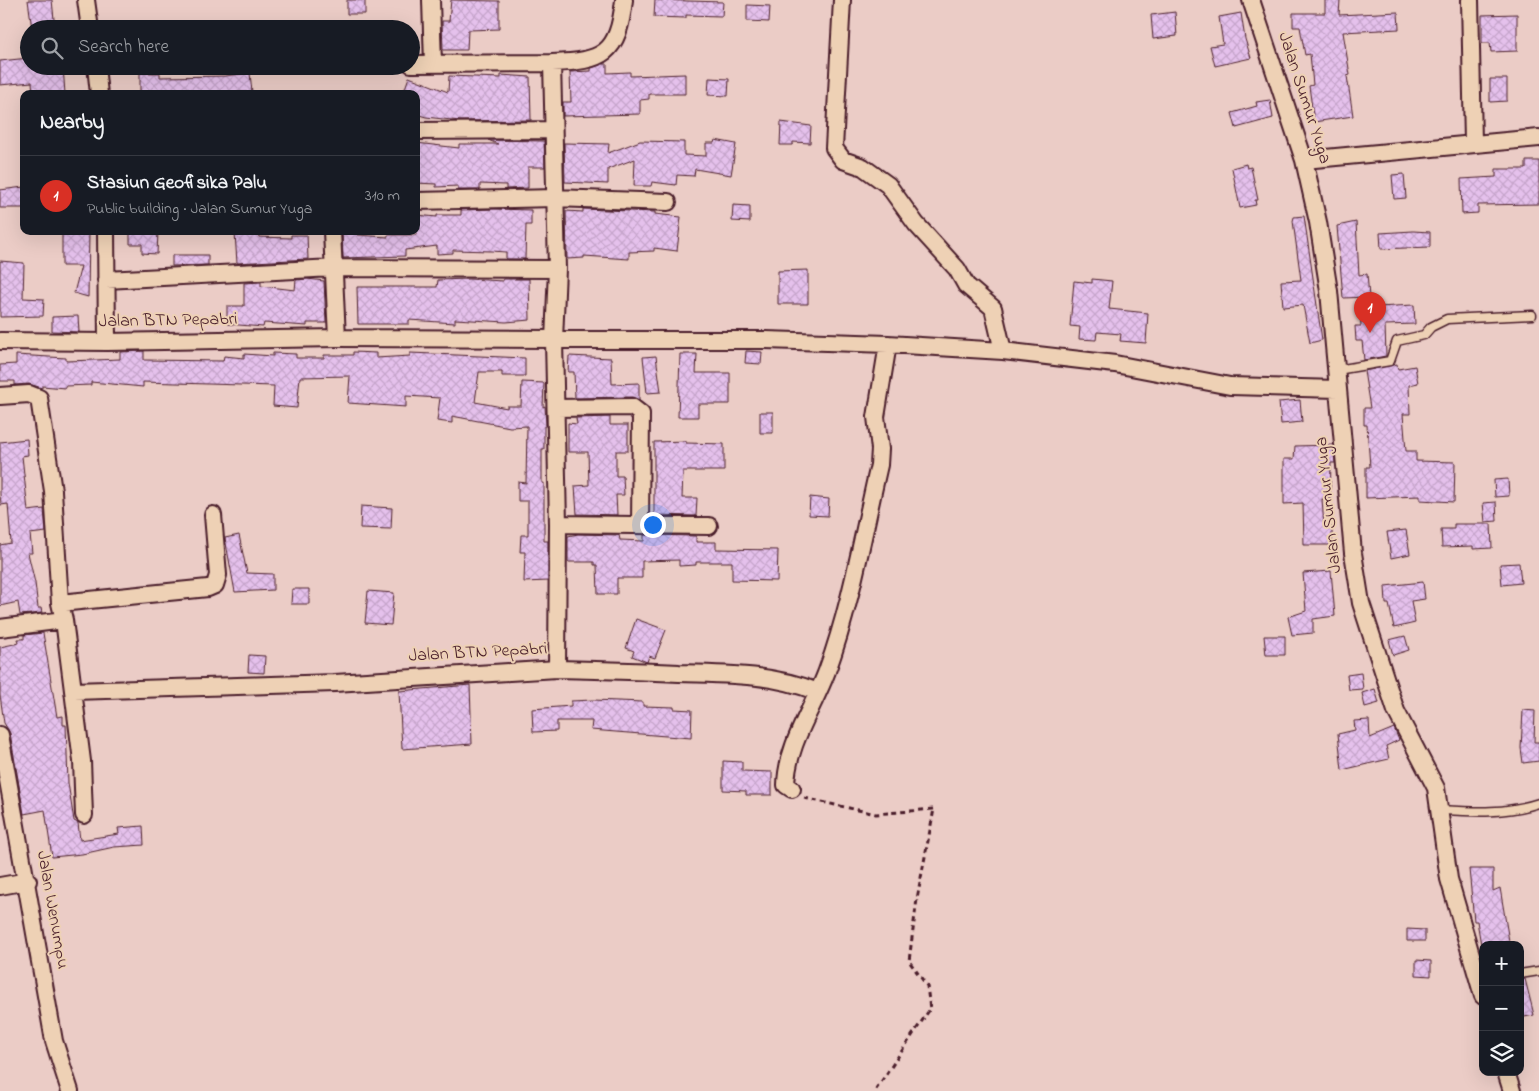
<!DOCTYPE html>
<meta charset="utf-8">
<style>
body{margin:0;font-family:"Indie Flower",sans-serif;background:#20242c;color:#f1f3f6}
.controls{position:absolute;right:15px;bottom:15px;display:grid;overflow:hidden;border-radius:10px;box-shadow:0 5px 20px #0002}
.controls button{width:45px;height:45px;display:grid;place-items:center;padding:0;border:0;border-bottom:1px solid #363941;background:#171b24;color:#f1f3f6;font:25px sans-serif}
.you{position:absolute;left:652px;top:524px;width:18px;height:18px;margin:-12px;border:4px solid #fff;border-radius:50%;background:#1a73e8;box-shadow:0 0 0 8px #1a73e833}
.badge{display:grid;place-items:center;width:32px;height:32px;border-radius:50%;background:#d93025;color:#fff;font-size:16px;font-weight:700}
.pin{position:absolute;translate:-50% -41px;filter:drop-shadow(0 1px 2px #0008)}
.pin::after{content:'';position:absolute;top:26px;width:18px;height:15px;background:inherit;clip-path:polygon(0 0,100% 0,50% 100%)}
.list{margin:0;padding:0;list-style:none}
h2{display:flex;justify-content:space-between;align-items:center;height:65px;margin:0;padding:0 20px;font-size:21px}
h2 small{font-size:16px;font-weight:400;color:#9ea1a6}
.list li{display:grid;grid-template-columns:32px 1fr auto;gap:15px;align-items:center;box-sizing:border-box;height:80px;padding:0 20px;border-top:1px solid #363941}
.list b{display:block;font-size:19px;white-space:nowrap}
.list p{margin:0;font-size:16px;white-space:nowrap;color:#9ea1a6}
.list em{font-size:16px;font-style:normal;color:#9ea1a6}
.icon{flex:none;width:28px;height:28px;fill:none;stroke:currentColor;stroke-width:2;stroke-linecap:round;stroke-linejoin:round}
.map{position:relative;flex:none;width:1539px;height:1091px;overflow:hidden}
.search{position:absolute;background:#171b24;box-shadow:0 5px 20px #0002;left:20px;top:20px;width:400px;height:55px;display:flex;align-items:center;gap:12px;box-sizing:border-box;padding:0 18px;border-radius:28px;color:#9ea1a6;font-size:19px}
.panel{position:absolute;background:#171b24;box-shadow:0 5px 20px #0002;left:20px;top:90px;width:400px;height:145px;border-radius:10px}
.map>svg:first-child{display:block}
</style>
<div class="map">
<svg width="1539" height="1091" viewBox="0 0 1539 1091">
<defs>
<pattern id="building-cross-hatch" width="8" height="8" patternUnits="userSpaceOnUse" patternTransform="scale(1.25)"><rect width="8" height="8" fill="#e5c1ec"/><path d="M0 0l8 8M0 8l8-8" fill="none" stroke="#c6a5cb"/></pattern>
</defs>
<rect width="100%" height="100%" fill="#ebccc6"/>
<filter id="ink" filterUnits="userSpaceOnUse"><feTurbulence type="fractalNoise" baseFrequency=".02" numOctaves="2"/><feDisplacementMap in="SourceGraphic" scale="10" xChannelSelector="R" yChannelSelector="G"/><feConvolveMatrix kernelMatrix="1 2 1 2 8 2 1 2 1" color-interpolation-filters="sRGB"/></filter>
<g filter="url(#ink)">
<!-- building -->
<path fill="url(#building-cross-hatch)" stroke="#4a1f2b" d="M28 0H52L55 29H32Z
M347 0H365V14H347Z
M451 0 499 1V29L468 30 467 50H443L442 21H449Z
M655 0 723 2 722 16 686 15V18L654 17Z
M1325 0H1340L1339 15 1398 12 1399 29 1343 32 1350 75 1347 76 1353 116 1314 122 1309 86 1313 85 1310 54 1305 55 1300 27H1293V13H1325Z
M747 5 770 6 769 22 747 21Z
M1175 12 1177 36 1153 39 1151 15Z
M1241 13 1245 39 1251 58 1215 66 1210 46 1223 44 1219 17Z
M1517 14V51L1491 52 1490 43H1482V15Z
M29 58V66H63L65 94H33L32 82 0 85V61Z
M602 64H607V73L630 72V76L685 74V94H649V99L640 100V114L563 116V102H571L570 72 591 71V68Z
M140 73H160V77L225 76 250 73 252 92 140 94Z
M501 75 530 77 531 120 460 121 426 117 416 114V94H403L409 77 448 92 449 76 501 78Z
M709 78 729 79 728 96 708 95Z
M1490 79H1507V101L1490 102Z
M1270 100 1273 118 1236 128 1232 113 1257 106 1256 102Z
M781 122 811 126 810 143 793 142V145H780Z
M488 140 544 141 545 167H528V188L506 189V185L480 184V190H458V186L436 187V184L416 183V143L459 148V144H498Z
M715 140 736 144 731 175 695 169 694 176 677 175 676 185 652 182 651 186H634L635 159 608 169V184L565 182 564 143 609 144 608 153 640 141 684 142V155L706 156V143H714Z
M1526 161H1539V204L1478 205V213L1462 214 1461 179 1496 177V169H1526Z
M1246 164 1247 168 1251 167 1258 200H1255L1256 205 1240 208 1232 168Z
M1404 174 1406 198 1394 199 1392 175Z
M24 187V208H0V190Z
M733 205 750 206V222L732 221Z
M494 209 531 210V225H526L525 259H506V252L492 251 453 250V253L437 254V246L405 250V256L343 258 342 231H357V235L388 237V235H416V215L437 217V215H461V210Z
M583 209 655 212V214L681 217 677 251 654 248V251L629 252V259L584 256V258L567 259 566 211 583 212Z
M1304 216 1322 340 1310 343 1303 305 1283 307 1281 281 1301 280 1293 221 1294 217Z
M1356 222 1359 275 1367 274 1369 297 1343 298 1337 226Z
M62 231 89 232 88 297 74 293 81 266H62Z
M130 231 158 232 157 254 142 253V244H130Z
M1413 231 1430 232V247L1381 249 1380 233Z
M235 233 259 234V237L291 238V235H307L308 259 237 263Z
M172 255H208V265L172 266Z
M0 261 24 263 23 298 44 299 43 316 0 317Z
M808 270V304H778V271Z
M307 279 324 281 326 323H307V326L264 323 263 327 227 324V306H244V283L261 282V286L295 290 296 280Z
M469 279 503 281V279H529L530 320 506 322 455 319V323L409 320V324H358L357 287H437L438 280Z
M1092 279 1112 281 1109 309 1148 313 1146 343 1120 341 1121 334 1097 332 1096 340 1079 339 1080 327 1070 326 1074 281 1092 283Z
M1414 305 1415 324 1385 325 1386 356 1364 360 1362 341H1356L1355 326H1361L1360 308Z
M78 316 79 332 52 331V317Z
M144 351V360L223 361 224 356 244 358V354L273 356V353L296 354V358H324V355H353V352L376 353V358L410 356V353L525 358V376H502V372H479L475 402 507 408V406H521L522 382 544 383 543 407 545 406 546 426H544V449H542V483H544V541H548V581L524 582 525 552H520L521 535H528V501H518V482L526 483 527 426 510 427 452 416V423L437 421 440 398 406 396V407L348 403 350 376 300 377 297 408 273 406 274 386 143 382V387L91 382V385L65 386V388L42 386V388L29 384 15 385V381H0V365L16 364V355L66 358V361L95 360 120 359V352Z
M746 351 762 352 761 364 745 363Z
M680 354H697L696 373H730V404H698V417H678Z
M569 356 611 358 612 384 639 383V400L632 397 575 398 574 372H568Z
M656 356 661 392 647 393 643 357Z
M1397 364 1398 369 1415 366 1418 383 1409 385 1410 414H1403L1406 451H1416V461L1455 462 1454 502 1420 500V496L1366 498V467H1370L1367 425H1364V408H1370L1364 371Z
M1300 400 1302 422 1281 424 1279 402Z
M760 412H773V433H760Z
M610 417V425H628V451H616V476H623L624 495H616L617 515 577 514 575 486 589 485 588 452H568V423L577 424 576 418Z
M27 439 28 455 22 456 28 511 44 509 46 532 30 534 32 553H28L35 583 38 608H41L42 613 20 615 18 602 0 606V545L11 543 8 504 1 505 0 494V442Z
M686 441V443L724 444V471H683L682 498H697L696 516 654 515V442Z
M1333 445 1335 463H1331L1330 499H1322L1324 527H1332V545H1304L1303 503 1284 504V459H1294L1295 446Z
M1508 479 1509 496 1495 497 1494 480Z
M810 497 829 499 828 516 809 515Z
M1496 502 1497 521 1485 522 1483 503Z
M361 506 392 508 391 529 360 528Z
M1454 524H1491L1492 548 1473 549V546L1442 547 1441 529H1454Z
M1406 530 1410 554 1391 558 1387 532Z
M578 534 619 535 620 540 644 541V535L696 536V542H716V549L778 550 777 581 732 580V562H696V565L679 566V560L642 561V578H617V594H598L597 565H594V562H568V536Z
M239 535 247 573 273 574V590L235 592 225 538Z
M1519 563 1521 583 1502 585 1500 564Z
M1331 571 1335 616 1313 619V633L1292 635 1288 617 1306 611 1303 573Z
M1423 582 1425 599 1411 601 1415 623 1394 628 1389 604H1386L1385 586Z
M292 589H309V604H291Z
M368 591 394 593 391 625 365 623Z
M636 619 666 630 655 658 649 656 647 662 632 656 634 651 626 648Z
M43 633 57 717 63 716V725H66L68 783 74 821 78 823 80 840 119 834 118 828 143 826 144 845 114 847 82 854 52 857 45 810 24 814 10 733 4 723 0 695V647L19 643 18 639H24V635Z
M1264 636H1285V655H1266Z
M1405 636 1409 650 1393 655 1389 640Z
M249 655 265 656 264 673 248 672Z
M1361 673 1363 689 1349 690 1347 675Z
M470 685 472 744 402 749 399 691Z
M1375 689 1379 703 1365 707 1362 693Z
M593 700 643 702V706L674 707V709L692 710 691 738 591 730 592 721H557V731L533 732 532 709 571 706V701Z
M1523 710 1535 711 1534 742H1539V761L1523 763 1521 748Z
M1369 720 1370 738 1394 728 1396 733 1399 740 1386 746 1389 759 1342 770 1338 734 1355 730 1354 721Z
M723 761 742 762V771L772 772V795H746V791L723 790Z
M1469 869H1493V891L1500 888 1509 941 1495 945H1481L1477 921H1474Z
M1407 929 1425 930V941H1407Z
M1416 960 1431 961V976L1416 975Z
M1525 979 1534 1015 1520 1018V980Z"/>
<g fill="none" stroke-linecap="round" stroke-linejoin="round">
<!-- lane casing -->
<g stroke="#4a1f2b" stroke-width="11">
<path id="lane" d="M1337 370 1390 361 1397 341 1424 335 1431 327 1447 319 1532 315
M1440 810C1475 812 1505 814 1539 803
M1520 974 1539 971"/>
</g>
<!-- street casing -->
<g stroke="#4a1f2b" stroke-width="20">
<path id="street" d="M86 0 90 29
M431 0 433 64
M842 0 834 148 843 160 863 167 888 185 916 224 957 269 966 285 993 308 1003 351
M1251 0 1304 160 1318 222 1329 291 1353 553 1361 603 1396 711 1436 788 1449 879 1483 996
M1470 0 1473 142
M552 63C603 61 618 55 624 0
M96 66 99 94
M416 131 553 130
M1304 160 1539 138
M416 201 555 198 668 202
M106 231 107 342
M332 231 337 338
M106 280 333 268 557 269
M0 341 107 342 337 338 766 340 888 344 1003 351 1115 364 1230 386 1338 389
M0 396 29 394 39 398 53 491 60 603 64 620
M556 408 632 407 641 414 640 525
M558 524 709 526
M60 603 208 588 215 585 218 575 213 515
M0 628 64 620 82 761 84 815
M557 669C598 670 639 671 679 673 727 674 774 674 818 692
M73 691 335 683 557 669 558 524 554 340 557 269 552 63 411 64
M0 735 54 1041 70 1091
M792 789 786 785C787 744 813 709 827 671 851 605 863 534 879 465L880 449 876 417 888 344
M0 886 28 881
M1506 1072 1512 1091"/>
</g>
<!-- path -->
<path stroke="#4a1f2b" stroke-width="3" stroke-dasharray="5 4" stroke-linecap="butt" d="M804 798 876 814 934 809 917 899 909 961 927 986 930 1009 875 1091"/>
<!-- lane -->
<use href="#lane" stroke="#eed1b5" stroke-width="8"/>
<!-- street -->
<use href="#street" stroke="#eed1b5" stroke-width="16"/>
</g>
</g>
<g text-anchor="middle" dominant-baseline="central" stroke-width="4" stroke-linejoin="round" paint-order="stroke">
<!-- street labels -->
<g font-size="18" fill="#4a1f2b" stroke="#eed1b5">
<text transform="translate(1304 98) rotate(72)">Jalan Sumur Yuga</text>
<text transform="translate(168 321) rotate(-1)">Jalan BTN Pepabri</text>
<text transform="translate(1329 505) rotate(-96)">Jalan Sumur Yuga</text>
<text transform="translate(478 653) rotate(-3)">Jalan BTN Pepabri</text>
<text transform="translate(52 910) rotate(80)">Jalan Wenumpu</text>
</g>
</g>
</svg>
<div class="controls">
<button>+</button>
<button>−</button>
<button><svg class="icon" aria-label="layers" viewBox="0 0 24 24"><path d="M12 4l9 5-9 5-9-5zM3 14l9 5 9-5"/></svg></button>
</div>
<div class="you"></div>
<div class="pin badge" style="left:1370px;top:333px">1</div>
<div class="search"><svg class="icon" aria-label="search" viewBox="0 0 24 24"><circle cx="10" cy="10" r="6"/><path d="M15 15l6 6"/></svg>Search here</div>
<section class="panel">
<h2>Nearby<small></small></h2>
<ul class="list">
<li><span class="badge">1</span><div><b>Stasiun Geofisika Palu</b><p>Public building · Jalan Sumur Yuga</p></div><em>310 m</em></li>
</ul>
</section>
</div>
